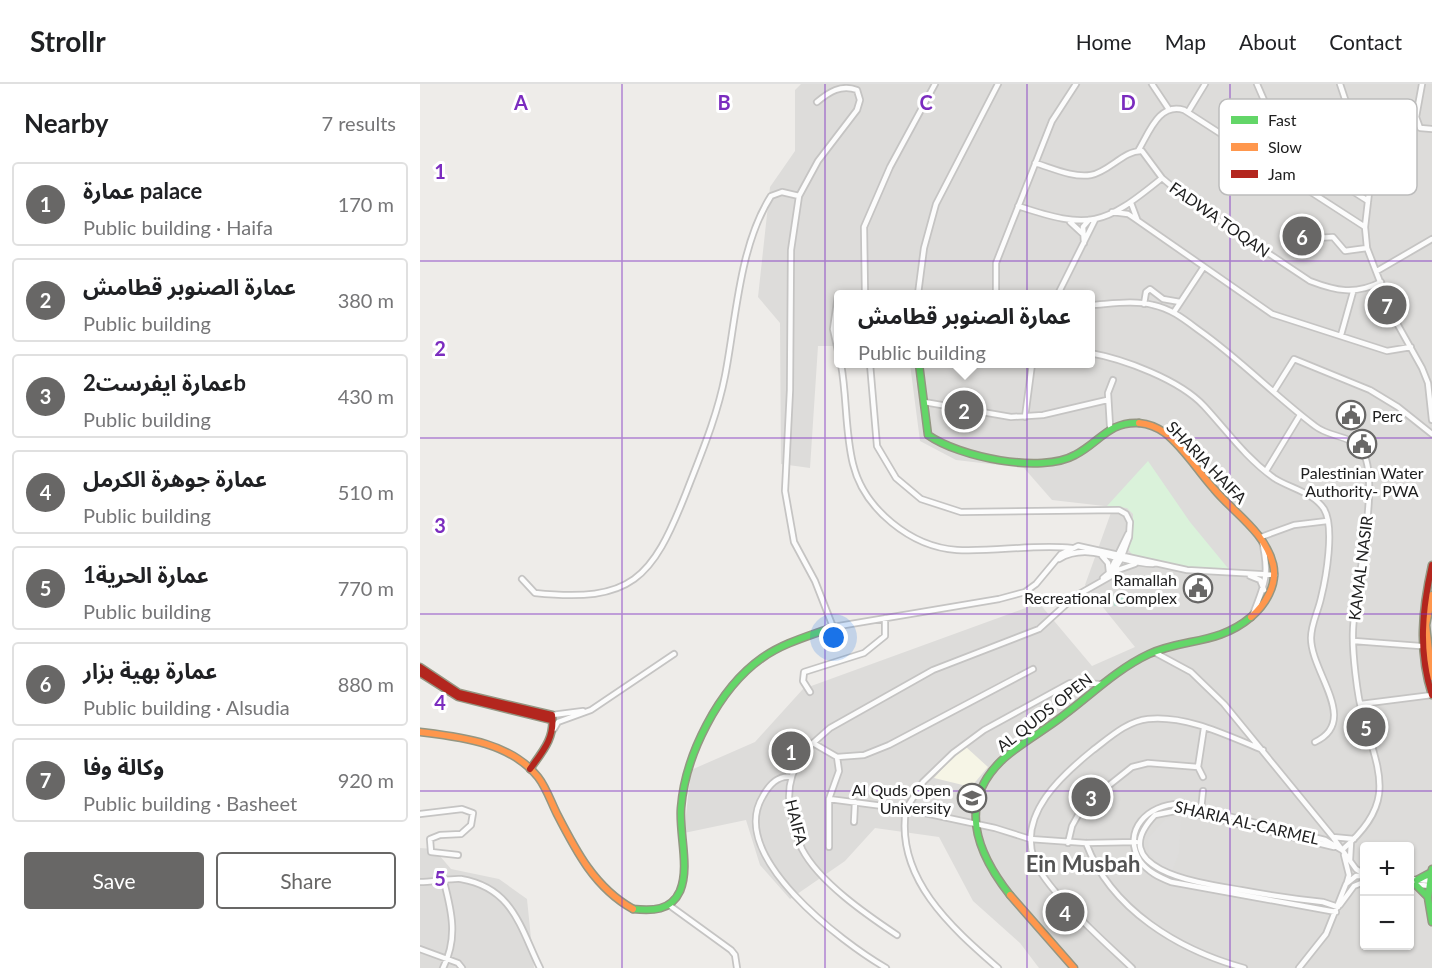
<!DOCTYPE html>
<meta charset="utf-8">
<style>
body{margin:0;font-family:Lato,"Noto Sans Arabic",sans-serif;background:#f6f6f6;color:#202124}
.controls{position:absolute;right:18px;bottom:18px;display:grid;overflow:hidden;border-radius:6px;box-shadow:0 2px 4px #0004}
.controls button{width:54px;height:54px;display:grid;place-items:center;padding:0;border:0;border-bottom:2px solid #e0e0e0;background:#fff;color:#202124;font:30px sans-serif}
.you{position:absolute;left:414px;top:554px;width:21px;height:21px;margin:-15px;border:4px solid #fff;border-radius:50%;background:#1a73e8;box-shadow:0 0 0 9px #1a73e833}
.badge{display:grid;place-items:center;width:39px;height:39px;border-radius:50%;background:#686766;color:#fff;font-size:20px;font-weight:700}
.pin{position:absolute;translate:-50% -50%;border:3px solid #fff;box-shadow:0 2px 6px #0006}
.popup{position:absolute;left:414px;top:206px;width:261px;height:78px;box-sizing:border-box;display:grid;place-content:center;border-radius:6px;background:#fff;filter:drop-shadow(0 2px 4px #0005);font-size:20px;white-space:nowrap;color:#757577}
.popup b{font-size:22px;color:#202124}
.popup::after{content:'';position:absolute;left:50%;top:100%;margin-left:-12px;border:12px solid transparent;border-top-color:#fff}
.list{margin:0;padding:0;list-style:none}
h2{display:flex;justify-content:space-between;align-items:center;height:78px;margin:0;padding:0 24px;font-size:26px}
h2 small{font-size:20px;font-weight:400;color:#757577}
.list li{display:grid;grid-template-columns:39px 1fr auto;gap:18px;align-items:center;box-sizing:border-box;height:84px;margin:0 12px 12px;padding:0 12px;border:2px solid #e0e0e0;border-radius:6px}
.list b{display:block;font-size:22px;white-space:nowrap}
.list p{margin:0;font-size:20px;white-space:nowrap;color:#757577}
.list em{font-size:20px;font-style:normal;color:#757577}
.actions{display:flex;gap:12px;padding:18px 24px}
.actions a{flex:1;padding:14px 0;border:2px solid #686766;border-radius:6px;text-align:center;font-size:21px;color:#686766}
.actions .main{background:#686766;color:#fff}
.map{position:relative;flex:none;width:1012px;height:884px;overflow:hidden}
header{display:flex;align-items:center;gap:36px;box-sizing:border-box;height:84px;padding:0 30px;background:#fff;border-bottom:2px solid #e0e0e0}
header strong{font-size:28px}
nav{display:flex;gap:33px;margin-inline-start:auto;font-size:21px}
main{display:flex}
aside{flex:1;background:#fff}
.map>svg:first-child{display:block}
</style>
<header>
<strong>Strollr</strong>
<nav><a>Home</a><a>Map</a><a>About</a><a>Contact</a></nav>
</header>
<main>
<aside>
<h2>Nearby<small>7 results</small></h2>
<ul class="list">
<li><span class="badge">1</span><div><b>عمارة palace</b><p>Public building · Haifa</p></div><em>170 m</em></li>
<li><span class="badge">2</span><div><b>عمارة الصنوبر قطامش</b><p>Public building</p></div><em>380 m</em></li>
<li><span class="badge">3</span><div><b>عمارة ايفرست2b</b><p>Public building</p></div><em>430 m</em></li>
<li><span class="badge">4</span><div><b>عمارة جوهرة الكرمل</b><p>Public building</p></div><em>510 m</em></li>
<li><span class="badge">5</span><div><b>عمارة الحرية1</b><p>Public building</p></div><em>770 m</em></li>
<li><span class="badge">6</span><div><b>عمارة بهية بزار</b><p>Public building · Alsudia</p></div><em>880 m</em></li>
<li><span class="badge">7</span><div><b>وكالة وفا</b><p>Public building · Basheet</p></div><em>920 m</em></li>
</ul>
<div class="actions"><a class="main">Save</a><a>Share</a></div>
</aside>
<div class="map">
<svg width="1012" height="884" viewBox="0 0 1012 884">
<rect width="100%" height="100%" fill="#eeece9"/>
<!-- residential -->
<path fill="#dddcda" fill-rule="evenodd" d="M381 0H1012V884H619L600 859 553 817 519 753 455 744 425 777 370 815 340 781 326 736 264 749 271 686 335 658 383 605 619 519 672 582 715 563 665 501 693 423 632 416 604 384 536 376 500 357 490 280H670V210H418V262H398L390 384 361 380 360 239 338 213 350 103 375 67V6ZM944 762H990V862H944Z
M0 764 14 765 31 785 79 795 107 815 114 884H0Z"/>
<!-- education -->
<path fill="#f6f5e6" d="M546 663 568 683 551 703 514 694 532 674Z"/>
<!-- park -->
<path fill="#daf2da" d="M728 377 770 438 812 489 777 487 715 474 707 464 713 455V430L707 424 687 422Z"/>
<!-- pitch -->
<path fill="#b8e1d1" d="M710 509 711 519 694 522 693 511Z"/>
<!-- parking -->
<path fill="#dedddc" d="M761 732 759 769 752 788 740 782 729 769 728 754 745 735Z"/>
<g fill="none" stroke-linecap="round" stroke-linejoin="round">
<!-- street casing -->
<g stroke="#c5c4c3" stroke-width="8">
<path id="street" d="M732 0 748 24
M837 0 850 30 864 42 935 44
M920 0 949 87 950 100 945 143 947 164 974 234 1002 284 1008 299 1012 336
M1002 0 996 33 1000 44 1012 45
M397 18C409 8 421 0 437 6L440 16 437 26 398 77 379 112 371 166 370 306 365 407 374 458 395 497 413 543 579 515 605 508 616 500 641 470 658 462 767 486 855 491
M768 28 785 0
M867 43 898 85 948 117
M718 67C729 49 739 18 764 26L945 143
M615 79C632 84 653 94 671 91 689 88 704 66 722 67L742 94 767 115 890 197C916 207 935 211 961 198
M950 100 968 93 979 85
M711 119 717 135
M598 122C670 146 683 142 742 94
M692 128 708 130 714 134 852 230 967 267 991 263
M650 138 663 150
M880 155 913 153 925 167 947 164
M664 159 663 143 669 136
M957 187 1012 155
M445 210 444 143 470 83 515 0
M498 210 504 164 516 120 578 0
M576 210V179L632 37 656 0
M638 210 675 136
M418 211 413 245 418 267
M724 220 726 208 730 205 743 215 760 218
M670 221C690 220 714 216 733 221 752 225 765 236 780 247 821 276 855 312 895 342 910 354 930 350 942 367 962 394 934 509 933 546 932 567 937 612 943 632 960 691 977 719 922 766
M754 228 783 184
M921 251 933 208
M670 269C704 275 760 296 784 322 808 348 825 373 854 394 869 404 893 408 904 425 915 443 906 494 901 514 898 528 891 540 891 554 891 589 940 637 895 658
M421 280C427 313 425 348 433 380 444 425 491 463 537 466 575 468 613 460 652 464
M854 307 874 275 950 306 978 323 1012 350
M504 318 591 333 623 331 687 316
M605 333 612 280
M690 342 688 309 693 296
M846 387 880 331
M682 472 688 479 689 488
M639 475C669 457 701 480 733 480
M695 487 715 480
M830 492 840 496 844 506
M683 494 689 489 708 450
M102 495 115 509C212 519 232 495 266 409 281 370 297 333 305 292 316 236 319 162 351 112L362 108 379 112
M833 530C846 498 850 488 841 453L874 441 907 437
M934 557 1000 562
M734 568 771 588 804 620 912 752 936 785 944 790
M390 608 383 597 384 588 444 569 465 552V534
M941 620 1012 611
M132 631 163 627
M134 645 138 638 171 626 254 570
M393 659 410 644 513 586 619 545 654 513 691 492 701 475 709 453 710 438 706 430 699 426 541 428 501 415 476 394 457 362 450 280
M417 673 444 671 469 661 613 585
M371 693C358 691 349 701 343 712 306 772 423 859 466 884
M783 693 778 683 784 644
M409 715V763
M781 726 783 707
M0 730 42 725 53 729 51 741 41 750 20 751 10 755 11 768 38 771
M434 738 435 718
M913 753 934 755
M648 759 652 742 663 722 712 683 728 679 778 683
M666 759C691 826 759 866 824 884
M914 763 760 726 735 731C681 787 786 800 821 806 848 811 875 815 903 818L918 823
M924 771 929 791 927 798
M930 776 931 758
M990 795 1012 797
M0 798C11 798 33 794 41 795 93 804 100 843 120 884
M990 800 1011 802
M249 821 311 866 315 871 317 884
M920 821 934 802 944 798
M916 828 751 798C739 793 728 788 720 777 701 746 729 720 759 720L905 756 922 766
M477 851C447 831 399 798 382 765 377 754 374 741 371 730 365 703 373 678 393 659L417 673 419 687 409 715 486 725 503 698 533 669 564 646 650 599 681 600
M0 865 38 879 42 884
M23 884C38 855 32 828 24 798
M578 884C531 843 475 794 486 725L575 744 610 755 666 759 716 758
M712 884C687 860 625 806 614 775 598 730 642 691 673 666 689 654 707 637 728 635 767 631 808 652 843 666
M879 884 906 850 926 800 936 792H944"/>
</g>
<!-- fast casing -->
<g stroke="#949682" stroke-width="9">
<path id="fast" d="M499 280 508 351C539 373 621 390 655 371 679 359 689 337 719 339
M1012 785 1008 814 1012 838
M997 796 1010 789
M996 801 1008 813
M590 811C557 769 537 720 581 677 600 659 624 647 644 631 672 610 697 585 729 570 764 554 798 561 831 533
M213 825C232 827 251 827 260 807 270 783 259 750 261 724 265 672 298 605 342 574 363 559 389 552 413 543"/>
</g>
<!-- slow casing -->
<g stroke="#949682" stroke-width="9">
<path id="slow" d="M719 339C730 340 737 343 745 349 764 364 777 386 794 405 814 429 845 448 853 480 858 501 845 521 831 533
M1012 511 1006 541 1012 593
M0 648C40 653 90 658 118 693 126 703 131 718 137 730 156 767 175 804 213 825
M590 811 654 884"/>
</g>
<!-- jam casing -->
<g stroke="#949682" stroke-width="9">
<path id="jam" d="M1012 481C1002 526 998 567 1012 611
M0 583 39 609 132 631C135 654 123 667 110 685
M0 589 38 613 131 636"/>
</g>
<!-- street -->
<use href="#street" stroke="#fcfcfc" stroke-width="4.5"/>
<!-- fast -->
<use href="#fast" stroke="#63d668" stroke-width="6"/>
<!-- slow -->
<use href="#slow" stroke="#ff974d" stroke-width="6"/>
<!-- jam -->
<use href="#jam" stroke="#b3261e" stroke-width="6"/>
</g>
<!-- grid -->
<path fill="none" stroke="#7b2cbf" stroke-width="1.5" stroke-opacity="0.55" d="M202 0V884M405 0V884M607 0V884M810 0V884M0 177H1012M0 354H1012M0 530H1012M0 707H1012"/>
<!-- icons -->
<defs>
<g id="civic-ring" transform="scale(1.5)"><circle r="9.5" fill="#fff" stroke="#686766" stroke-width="1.5"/><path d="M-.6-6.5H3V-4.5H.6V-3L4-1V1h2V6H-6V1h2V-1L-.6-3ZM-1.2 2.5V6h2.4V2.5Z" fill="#686766"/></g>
<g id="university-ring" transform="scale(1.5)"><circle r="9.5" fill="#fff" stroke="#686766" stroke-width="1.5"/><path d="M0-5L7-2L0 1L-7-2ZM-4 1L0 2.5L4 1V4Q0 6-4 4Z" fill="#686766"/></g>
</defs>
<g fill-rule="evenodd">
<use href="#civic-ring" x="931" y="331"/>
<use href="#civic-ring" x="942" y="360"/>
<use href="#civic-ring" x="778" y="504"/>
<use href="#university-ring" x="552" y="714"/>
</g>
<g text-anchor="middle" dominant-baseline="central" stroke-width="6" stroke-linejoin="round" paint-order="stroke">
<!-- street labels -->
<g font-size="16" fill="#202020" stroke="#fff">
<text transform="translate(800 135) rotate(35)">FADWA TOQAN</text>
<text transform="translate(787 378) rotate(46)">SHARIA HAIFA</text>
<text transform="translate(940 484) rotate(-83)">KAMAL NASIR</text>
<text transform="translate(624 628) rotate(-38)">AL QUDS OPEN</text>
<text transform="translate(377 738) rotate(76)">HAIFA</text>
<text transform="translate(827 738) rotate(13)">SHARIA AL-CARMEL</text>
</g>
<!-- poi labels -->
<g font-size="16" fill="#202020" stroke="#fff" text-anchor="end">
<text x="952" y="331" text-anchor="start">Perc</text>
<text x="942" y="388" text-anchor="middle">Palestinian Water<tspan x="942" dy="18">Authority- PWA</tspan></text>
<text x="757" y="495">Ramallah<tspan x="757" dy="18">Recreational Complex</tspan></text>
<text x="531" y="705">Al Quds Open<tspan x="531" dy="18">University</tspan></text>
</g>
<!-- district labels -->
<g font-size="22" font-weight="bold" fill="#535353" stroke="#fff">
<text x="663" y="779">Ein Musbah</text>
</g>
</g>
<!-- legend -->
<rect x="799" y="15" width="198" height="96" rx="9" fill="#fff" stroke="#bcbcbc" stroke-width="1.5"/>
<rect x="811" y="32" width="27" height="8" fill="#63d668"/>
<rect x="811" y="59" width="27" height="8" fill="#ff974d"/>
<rect x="811" y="86" width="27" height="8" fill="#b3261e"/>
<g font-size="16" fill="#202020">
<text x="848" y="42">Fast</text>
<text x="848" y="69">Slow</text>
<text x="848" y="96">Jam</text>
</g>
<g font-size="20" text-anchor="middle" font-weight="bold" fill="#7b2cbf" stroke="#fff" stroke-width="6" stroke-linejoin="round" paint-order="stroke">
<text x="101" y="26">A</text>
<text x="304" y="26">B</text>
<text x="506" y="26">C</text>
<text x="708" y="26">D</text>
<text x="20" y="95">1</text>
<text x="20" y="272">2</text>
<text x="20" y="449">3</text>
<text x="20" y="626">4</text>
<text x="20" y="802">5</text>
</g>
</svg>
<div class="controls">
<button>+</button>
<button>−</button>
</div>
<div class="you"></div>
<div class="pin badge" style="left:371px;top:667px">1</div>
<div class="pin badge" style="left:544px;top:326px">2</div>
<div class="popup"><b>عمارة الصنوبر قطامش</b>Public building</div>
<div class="pin badge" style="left:671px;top:713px">3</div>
<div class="pin badge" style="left:645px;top:828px">4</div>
<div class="pin badge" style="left:946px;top:643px">5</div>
<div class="pin badge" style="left:882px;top:152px">6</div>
<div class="pin badge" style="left:967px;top:221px">7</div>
</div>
</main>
